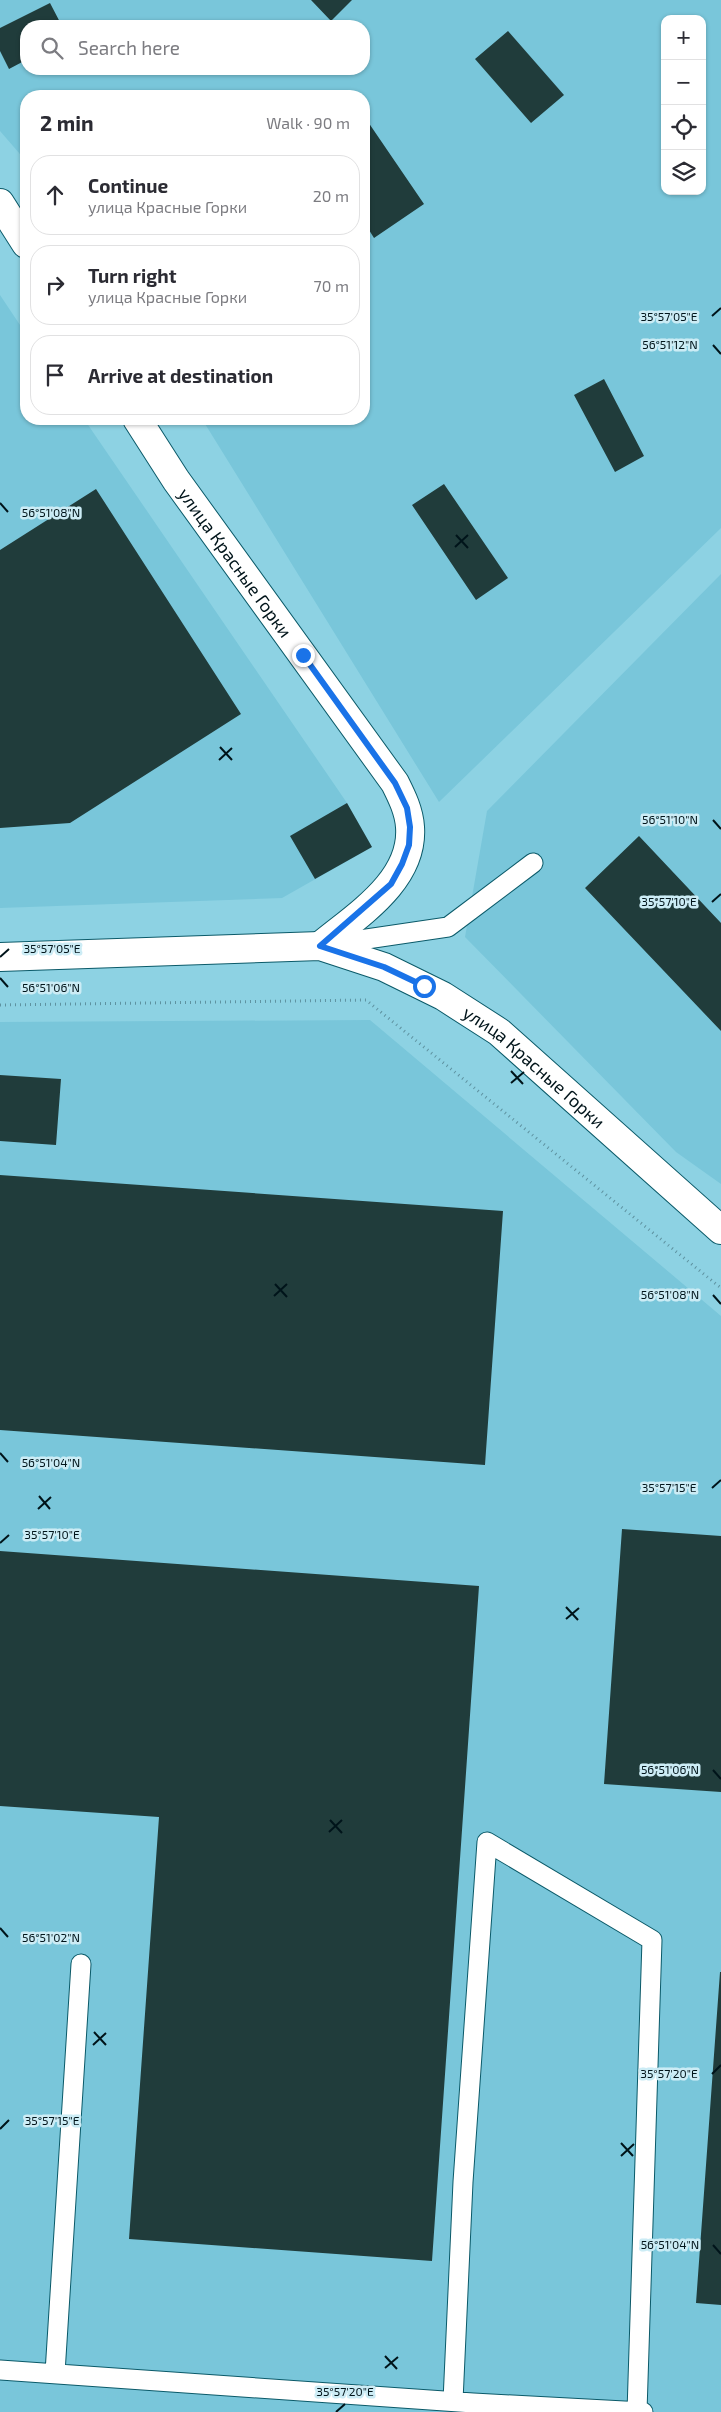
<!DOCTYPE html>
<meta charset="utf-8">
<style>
body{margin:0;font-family:"Exo 2",sans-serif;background:#f7f7f7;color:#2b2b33}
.controls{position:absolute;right:15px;top:15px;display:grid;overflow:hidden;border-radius:10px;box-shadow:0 1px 4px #0004}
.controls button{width:45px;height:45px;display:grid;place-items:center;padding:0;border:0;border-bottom:1px solid #e1e1e2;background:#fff;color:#2b2b33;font:25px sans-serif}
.stop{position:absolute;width:15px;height:15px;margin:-11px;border:4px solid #1a73e8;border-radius:50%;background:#fff}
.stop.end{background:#1a73e8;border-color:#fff;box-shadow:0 1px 5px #0008}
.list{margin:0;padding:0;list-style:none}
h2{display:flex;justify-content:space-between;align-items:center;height:65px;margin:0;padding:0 20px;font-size:21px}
h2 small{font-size:16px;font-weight:400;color:#7c7c81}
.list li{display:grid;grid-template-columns:32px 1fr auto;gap:15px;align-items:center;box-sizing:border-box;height:80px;margin:0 10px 10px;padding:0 10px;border:1px solid #e1e1e2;border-radius:20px}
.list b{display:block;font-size:19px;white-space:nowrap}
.list p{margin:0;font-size:16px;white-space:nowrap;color:#7c7c81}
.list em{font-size:16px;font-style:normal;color:#7c7c81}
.icon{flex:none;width:28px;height:28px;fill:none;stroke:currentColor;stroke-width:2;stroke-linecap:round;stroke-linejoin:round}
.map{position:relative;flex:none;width:721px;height:2412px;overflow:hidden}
.search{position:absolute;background:#fff;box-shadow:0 1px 4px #0004;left:20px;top:20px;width:350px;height:55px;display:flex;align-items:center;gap:12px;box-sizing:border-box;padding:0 18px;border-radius:20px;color:#7c7c81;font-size:19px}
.panel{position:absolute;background:#fff;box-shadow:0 1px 4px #0004;left:20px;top:90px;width:350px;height:335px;border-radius:20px}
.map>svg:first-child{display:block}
</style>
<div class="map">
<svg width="721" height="2412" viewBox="0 0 721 2412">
<rect width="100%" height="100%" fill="#8dd2e3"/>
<!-- built -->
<path fill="#79c6da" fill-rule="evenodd" d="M0 0H721V528L439 802 202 419H364V96H26V161L0 131ZM665 19H702V191H665ZM26 26H364V69H26Z
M0 295 26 334V419H84L347 803 372 847 282 898 0 908Z
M721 574V1184L676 1152 465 937 487 811Z
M370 1020 721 1316V2412H0V1022Z"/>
<!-- building -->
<path fill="#203c3b" d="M311 0H352L331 21Z
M50 3 62 26H26V60L9 69 0 51V28Z
M508 31 564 95 531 123 475 59Z
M364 116 424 204 374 238 364 222Z
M604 379 644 456 615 472 574 395Z
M444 484 508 578 476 600 412 505Z
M96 489 241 714 70 823 0 828V550Z
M347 803 372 847 315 879 290 836Z
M639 836 721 923V1031L585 888Z
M0 1075 61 1079 56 1145 0 1141Z
M0 1175 503 1211 485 1465 0 1430Z
M622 1529 721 1536V1792L604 1784Z
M0 1551 479 1586 432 2261 129 2239 159 1817 0 1806Z
M720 1972H721V2305L696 2303Z"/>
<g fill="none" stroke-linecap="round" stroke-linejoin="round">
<!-- lane casing -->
<g stroke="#0b5a69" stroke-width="21">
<path id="lane" d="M326 945 448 927 533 863
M0 2370 473 2403 643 2412
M55 2373 81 1964
M453 2401 463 2182 487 1842 652 1940 637 2412"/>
</g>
<!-- street casing -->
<g stroke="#0b5a69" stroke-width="30">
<g id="street">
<path d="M0 203 26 244"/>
<path id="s1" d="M137 419 176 480 395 783C402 797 409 811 410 827 414 881 356 916 320 946"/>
<path id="s2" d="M0 957 320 946 384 967 443 996 499 1032 721 1230"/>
</g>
</g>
<!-- path -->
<path stroke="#5e92a0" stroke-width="3" stroke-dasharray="1 4" stroke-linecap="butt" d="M0 1005 366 1000 721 1288"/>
<!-- lane -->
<use href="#lane" stroke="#fff" stroke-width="19"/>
<!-- street -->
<use href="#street" stroke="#fff" stroke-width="28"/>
</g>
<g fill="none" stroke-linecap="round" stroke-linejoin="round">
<!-- route -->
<path stroke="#1a73e8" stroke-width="6" d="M303 655 395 783 407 808 410 827 409 845 402 864 391 884 320 946 384 967 424 986"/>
</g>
<!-- ticks -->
<path fill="none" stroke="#00141a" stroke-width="2" d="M712 316 721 308M713 345 721 354M0 503 8 512M456 535 468 548M455 547 468 535M220 747 232 760M219 760 232 748M713 820 721 829M712 902 721 894M0 957 9 949M0 978 8 987M511 1071 523 1084M511 1083 524 1072M275 1284 287 1297M713 1295 721 1304M274 1296 287 1284M0 1453 8 1462M712 1488 721 1480M39 1496 50 1509M38 1509 51 1497M0 1543 9 1535M566 1607 578 1620M566 1619 579 1608M713 1770 721 1779M330 1820 342 1833M329 1832 342 1820M0 1928 8 1937M94 2032 106 2045M93 2045 106 2033M712 2074 721 2065M0 2129 9 2120M621 2143 633 2156M621 2156 634 2144M713 2245 721 2254M385 2356 397 2369M385 2368 398 2357M336 2412 345 2404"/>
<g text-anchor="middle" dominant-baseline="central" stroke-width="5" stroke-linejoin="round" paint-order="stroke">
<!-- street labels -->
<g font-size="18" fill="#00141a" stroke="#ccecf5">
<text stroke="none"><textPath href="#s1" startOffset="174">улица Красные Горки</textPath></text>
<text stroke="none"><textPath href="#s2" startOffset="569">улица Красные Горки</textPath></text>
</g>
</g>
<g font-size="12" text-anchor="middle" fill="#00141a" stroke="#ccecf5" stroke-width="5" stroke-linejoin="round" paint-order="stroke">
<text x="669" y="321">35°57'05"E</text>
<text x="670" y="349">56°51'12"N</text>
<text x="51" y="517">56°51'08"N</text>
<text x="670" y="824">56°51'10"N</text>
<text x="669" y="906">35°57'10"E</text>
<text x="52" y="953">35°57'05"E</text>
<text x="51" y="992">56°51'06"N</text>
<text x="670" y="1299">56°51'08"N</text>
<text x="51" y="1467">56°51'04"N</text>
<text x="669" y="1492">35°57'15"E</text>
<text x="52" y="1539">35°57'10"E</text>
<text x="670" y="1774">56°51'06"N</text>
<text x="51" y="1942">56°51'02"N</text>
<text x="669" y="2078">35°57'20"E</text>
<text x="52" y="2125">35°57'15"E</text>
<text x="670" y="2249">56°51'04"N</text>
<text x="345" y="2396">35°57'20"E</text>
</g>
</svg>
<div class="controls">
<button>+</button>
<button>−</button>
<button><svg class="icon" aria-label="locate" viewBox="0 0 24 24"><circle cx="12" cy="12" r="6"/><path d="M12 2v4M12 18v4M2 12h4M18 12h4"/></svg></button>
<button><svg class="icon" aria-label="layers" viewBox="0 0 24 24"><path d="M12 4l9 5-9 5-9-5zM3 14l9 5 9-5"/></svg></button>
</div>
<div class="stop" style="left:424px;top:986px"></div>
<div class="stop end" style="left:303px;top:655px"></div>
<div class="search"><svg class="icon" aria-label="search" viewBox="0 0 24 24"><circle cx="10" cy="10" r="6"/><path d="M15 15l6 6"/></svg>Search here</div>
<section class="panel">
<h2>2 min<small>Walk · 90 m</small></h2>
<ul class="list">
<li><svg class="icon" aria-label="ahead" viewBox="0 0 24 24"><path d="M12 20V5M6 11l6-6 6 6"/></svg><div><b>Continue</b><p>улица Красные Горки</p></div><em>20 m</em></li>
<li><svg class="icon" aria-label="right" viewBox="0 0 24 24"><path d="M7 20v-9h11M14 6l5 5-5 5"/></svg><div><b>Turn right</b><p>улица Красные Горки</p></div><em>70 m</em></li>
<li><svg class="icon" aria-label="arrive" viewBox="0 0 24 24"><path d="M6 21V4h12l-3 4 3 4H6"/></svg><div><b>Arrive at destination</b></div></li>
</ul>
</section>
</div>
